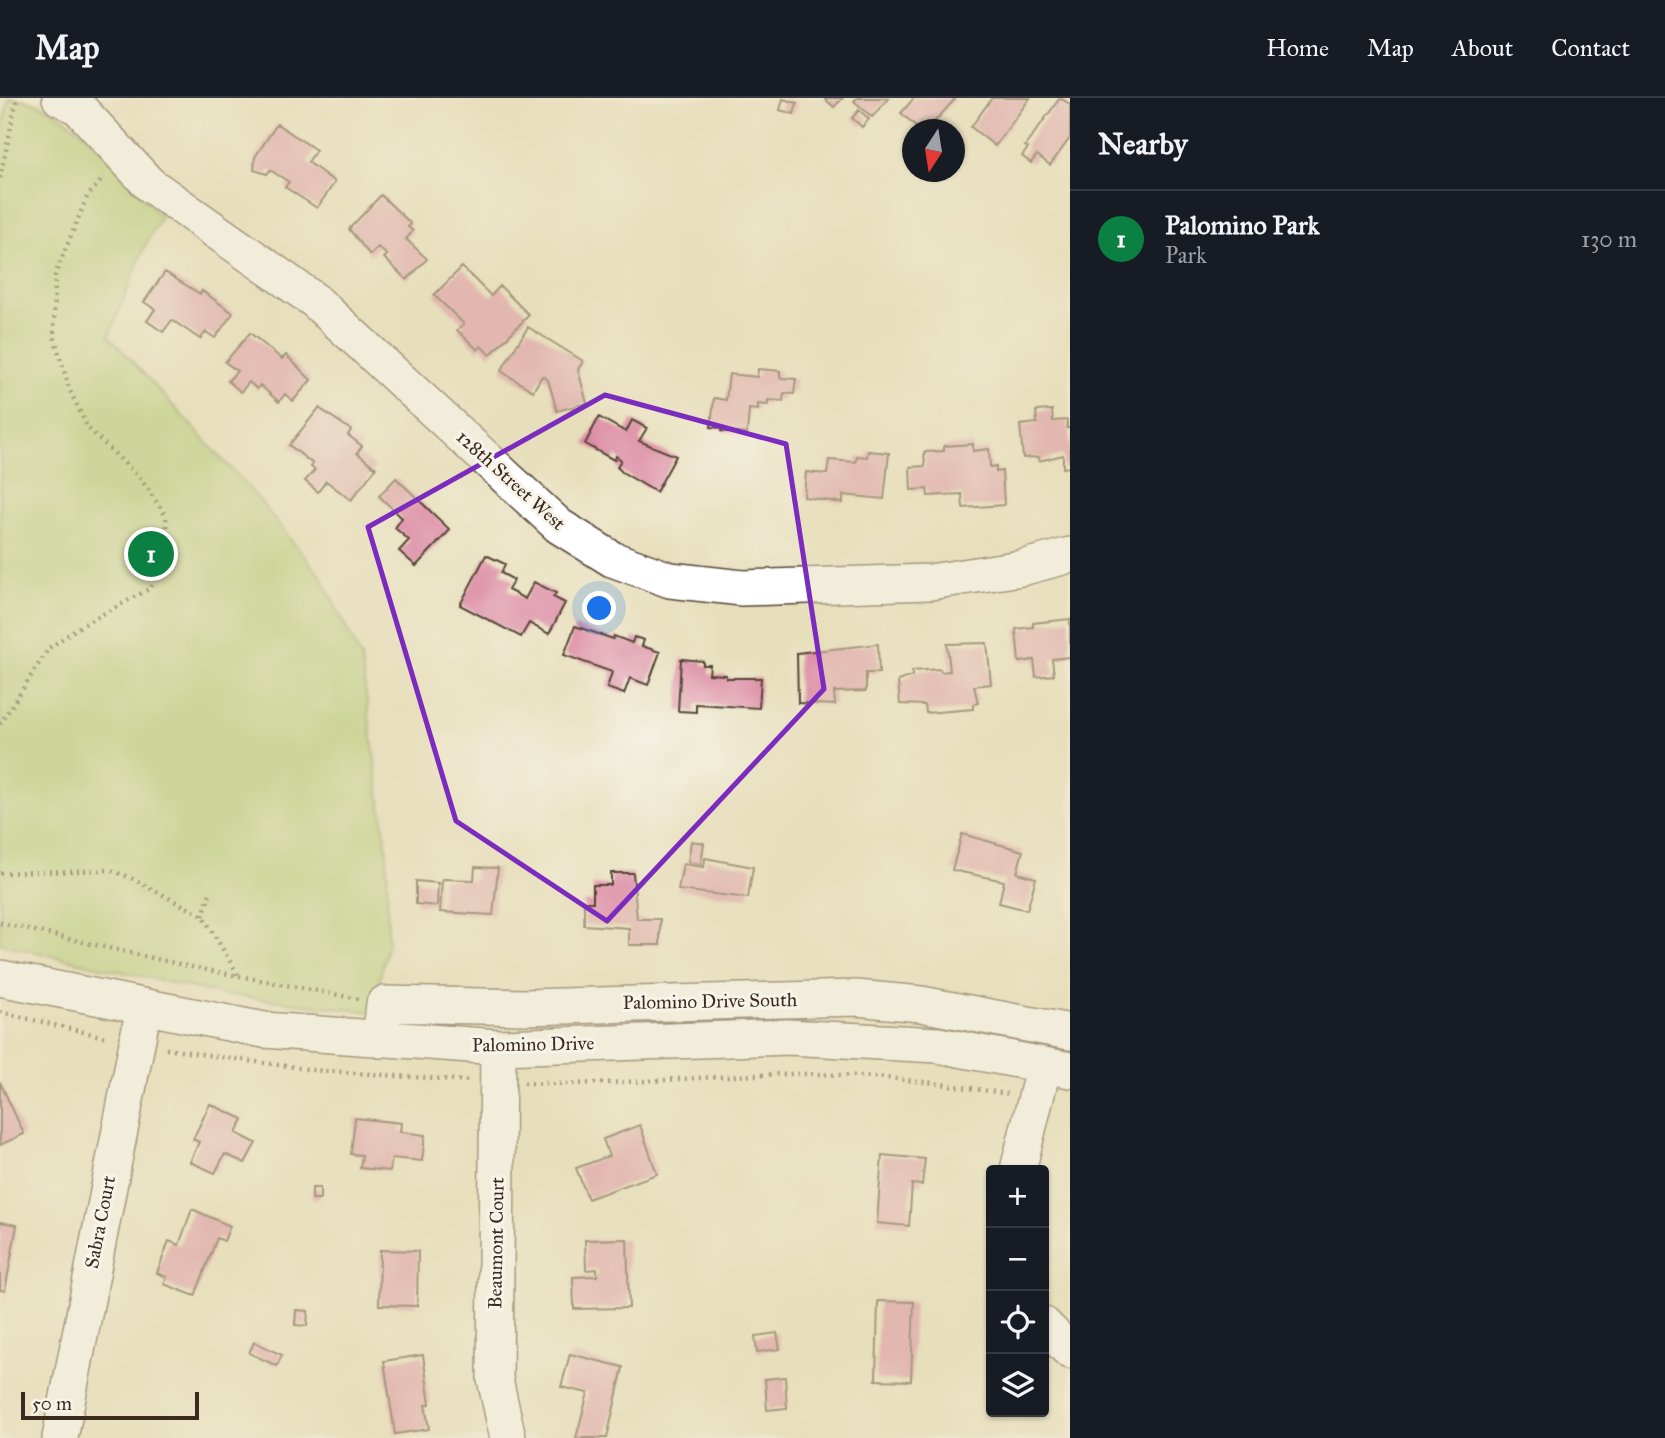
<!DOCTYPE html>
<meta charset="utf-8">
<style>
body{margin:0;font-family:"IM FELL Great Primer",serif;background:#242831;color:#f1f3f6}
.controls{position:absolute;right:21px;bottom:21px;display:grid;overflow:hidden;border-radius:7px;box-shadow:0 2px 5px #0004}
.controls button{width:63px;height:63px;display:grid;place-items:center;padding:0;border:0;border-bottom:2px solid #363941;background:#171b24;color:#f1f3f6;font:35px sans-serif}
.compass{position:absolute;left:902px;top:21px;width:63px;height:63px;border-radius:50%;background:#171b24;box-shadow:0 2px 5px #0004;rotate:192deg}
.scale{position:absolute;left:21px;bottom:18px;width:178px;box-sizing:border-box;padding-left:7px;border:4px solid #3b2a1e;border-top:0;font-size:19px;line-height:24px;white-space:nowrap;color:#3b2a1e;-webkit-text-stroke:5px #f7f3e8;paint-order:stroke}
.you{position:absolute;left:600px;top:511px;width:24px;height:24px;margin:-18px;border:5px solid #fff;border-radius:50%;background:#1a73e8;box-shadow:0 0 0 10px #1a73e833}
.badge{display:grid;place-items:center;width:46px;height:46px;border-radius:50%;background:#0b8043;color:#fff;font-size:23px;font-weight:700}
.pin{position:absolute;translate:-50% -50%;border:4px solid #fff;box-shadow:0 2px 7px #0006}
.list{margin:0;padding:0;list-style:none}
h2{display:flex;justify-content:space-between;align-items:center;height:91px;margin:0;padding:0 28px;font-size:30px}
h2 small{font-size:23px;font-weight:400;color:#9ea1a6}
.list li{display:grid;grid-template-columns:46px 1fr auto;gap:21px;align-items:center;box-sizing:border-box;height:98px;padding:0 28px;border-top:2px solid #363941}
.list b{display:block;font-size:26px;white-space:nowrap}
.list p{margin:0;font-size:23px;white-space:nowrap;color:#9ea1a6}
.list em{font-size:23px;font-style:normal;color:#9ea1a6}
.icon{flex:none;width:38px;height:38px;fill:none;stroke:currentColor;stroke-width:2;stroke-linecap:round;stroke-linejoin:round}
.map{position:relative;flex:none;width:1070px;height:1340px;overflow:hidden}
header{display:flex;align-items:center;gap:42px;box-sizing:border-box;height:98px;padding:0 35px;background:#171b24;border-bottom:2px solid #363941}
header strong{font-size:33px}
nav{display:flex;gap:38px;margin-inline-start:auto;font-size:24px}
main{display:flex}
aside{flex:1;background:#171b24}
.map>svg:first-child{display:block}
</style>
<header>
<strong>Map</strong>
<nav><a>Home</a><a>Map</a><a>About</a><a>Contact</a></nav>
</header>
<main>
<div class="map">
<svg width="1070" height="1340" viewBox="0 0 1070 1340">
<rect width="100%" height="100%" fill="#f7f3e8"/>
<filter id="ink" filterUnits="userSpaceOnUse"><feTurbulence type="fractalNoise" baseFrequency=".0143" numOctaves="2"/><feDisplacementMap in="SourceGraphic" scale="14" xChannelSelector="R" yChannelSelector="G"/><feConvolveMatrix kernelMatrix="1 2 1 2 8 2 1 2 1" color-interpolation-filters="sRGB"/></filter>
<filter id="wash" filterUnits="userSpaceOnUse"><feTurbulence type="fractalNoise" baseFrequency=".00686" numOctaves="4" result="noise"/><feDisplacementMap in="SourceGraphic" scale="28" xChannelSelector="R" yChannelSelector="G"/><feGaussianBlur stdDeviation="1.57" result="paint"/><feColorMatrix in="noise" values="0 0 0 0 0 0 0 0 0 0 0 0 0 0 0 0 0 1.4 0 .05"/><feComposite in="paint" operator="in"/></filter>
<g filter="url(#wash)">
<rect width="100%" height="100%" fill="#e7dfbb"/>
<!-- green -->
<path fill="#afcb71" stroke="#757a48" stroke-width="2" d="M9 0C69 0 122 78 161 119L144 150 109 238 255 397 322 480 361 560 387 752 388 845 372 914 219 896 0 846V41Z"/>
<g id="blocks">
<!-- building -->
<path fill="#dc88a3" d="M824 0H843L834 9Z
M857 0H889L872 19 854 3Z
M914 0H956L927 32H920L901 15Z
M992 0H1030L995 48 971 29Z
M1060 0 1070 6V40L1050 67 1037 57 1031 65 1022 58 1028 50 1025 48Z
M783 1 797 5 794 16 780 12Z
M859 12 869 21 862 29 852 20Z
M277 26 316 52 308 64 335 84 317 110 285 89 289 84 270 72 267 76 254 72 255 59Z
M381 97 411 126 408 129 413 133 406 141 427 161 407 182 384 160 387 157 378 149 370 157 349 131Z
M462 169 491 198 500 188 529 217 490 257 481 248 478 252 457 232 464 226 434 197Z
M165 174 200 196 202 193 233 215 215 240 206 234 200 241 172 222 163 234 147 223 155 211 144 204Z
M528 229 583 263 578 272 587 305 557 313 548 282 542 278 533 293 501 273Z
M250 235 282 261 286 257 311 282 293 303 285 296 279 304 260 287 257 291 249 284 241 294 228 283 237 273 225 264Z
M758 271 780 273V280L796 281 794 296 784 295 783 303 768 302V307L758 306V312L749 311 747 336 721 333V330L711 329 714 300 726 302 729 276 757 279Z
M319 310 351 332 348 337 362 348 357 355 376 370 351 402 326 383 318 394 305 383 315 372 311 369 313 366 289 347Z
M1052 312 1053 323 1067 322V330H1070V369L1063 370V357L1039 363V359L1023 360 1020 327 1037 325 1036 313Z
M599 319 626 334 632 322 647 330 639 343 676 358 656 394 622 374 617 369 621 362 616 358 614 362 585 346Z
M973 346V353L989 351 990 369 996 368V374L1002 373 1004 407 963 410 962 396 928 398 927 391 911 392 910 369 925 368 924 354 944 353V348Z
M868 353 889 355 884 401 843 397V405L804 399 806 374 827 376 829 362 856 364 857 358 867 359Z
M396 380 450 432 416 468 399 453 409 442 395 430 402 420 379 398Z
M486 457 505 466 501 475 514 482 508 492 525 501 534 484 556 495 553 499 565 505 549 536 529 525 521 539 460 507Z
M1070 521V559L1052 561 1054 577 1036 579 1034 562 1019 564 1016 531 1033 529V525Z
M575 528 613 541 614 538 632 545 634 539 644 542 642 548 660 554 648 587 630 580 624 596 607 590 612 574 564 557Z
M987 545 991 586 974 588 978 605 973 606V611L926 615 925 607 900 606 898 583 912 578V573L940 571 941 574 950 573 947 546Z
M878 546 879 575H866V593L834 594 835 607 798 605 797 555Z
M681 561 703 563V567H710L709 576 726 577V580H761L759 610 696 606V614L678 613Z
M962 736 1023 753 1017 775 1036 780 1027 812 999 805 1004 783 952 772Z
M691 743 704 745 701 766 688 764Z
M705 760 753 769 748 800 678 792 683 766 704 769Z
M475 769 498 770 493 817 440 814 442 781 474 782Z
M611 775H633L637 821H660V847H629V830L584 827V804H593V787H611Z
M416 783 438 785 437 808 416 806Z
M0 984 24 1036 0 1047Z
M210 1006 243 1021 236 1035 256 1045 245 1065 225 1056 215 1075 190 1064 199 1044 193 1041Z
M355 1020 401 1025 400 1034 425 1037 422 1063 392 1060 390 1073 360 1070 362 1057 351 1056Z
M640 1027 657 1076 588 1101 576 1070 609 1058 603 1041Z
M882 1057 925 1061 922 1087 912 1086 909 1128 877 1125Z
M312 1090H320V1101H312Z
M192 1111 230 1128 224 1143 217 1140 195 1198 164 1186 167 1179 157 1175 169 1143 179 1147Z
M0 1124 17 1127 5 1193 0 1192Z
M627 1141 629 1210 574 1211 573 1179 597 1178V1171L586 1172 585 1142Z
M380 1152 418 1153 417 1208 379 1207Z
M878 1203 914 1204 911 1283 876 1282Z
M296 1212 308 1213 307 1228 295 1227Z
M777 1235 780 1251 757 1254 755 1238Z
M254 1244 282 1257 277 1268 249 1255Z
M570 1256 623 1269 607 1340H576L588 1295 561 1289Z
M423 1257 430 1306 425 1307 429 1331 395 1336 384 1263Z
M785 1279 787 1310 767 1312 765 1281Z"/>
</g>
</g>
<g filter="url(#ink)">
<use href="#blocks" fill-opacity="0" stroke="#554536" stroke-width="2"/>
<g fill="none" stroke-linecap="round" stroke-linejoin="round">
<!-- minor casing -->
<g stroke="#554536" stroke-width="38">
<path id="minor" d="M60 0 78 9 149 86 314 202 559 428 612 461 670 482 742 490 930 484 1021 470 1070 457
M0 880 264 932 498 949 787 939 938 947 1070 972
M380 942 384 906 526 909 856 900 921 906 1070 934
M498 949 495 1281 508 1340
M1018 1072 1044 967
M1044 1227 1070 1253
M60 1340 144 909"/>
</g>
<!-- path -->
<path stroke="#554536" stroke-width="4.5" stroke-dasharray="2 5" stroke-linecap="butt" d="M0 80 17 0
M0 626 49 550 79 529 151 490 168 446 166 418 141 381 88 330 70 293 54 238 55 177 87 99 104 79
M0 775 111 772 133 781 203 818 238 877
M203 818 210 795
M0 825 187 868 359 901
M0 914 109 940
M166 951 313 972 470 983
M524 985C603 988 680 980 758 977 841 973 925 982 1007 996"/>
<!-- minor -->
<use href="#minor" stroke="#fff" stroke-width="35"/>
</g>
</g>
<!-- marked area -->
<path d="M0 0H1070V1340H0ZM605 297 786 346 824 591 607 823 456 723 368 429Z" fill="#e7dfbb" fill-opacity=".55" fill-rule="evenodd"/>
<path fill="none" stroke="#7b2cbf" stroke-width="5" stroke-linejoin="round" d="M605 297 786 346 824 591 607 823 456 723 368 429Z"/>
<g text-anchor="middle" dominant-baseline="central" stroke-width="6" stroke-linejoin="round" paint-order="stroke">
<!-- street labels -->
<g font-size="19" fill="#3b2a1e" stroke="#f7f3e8">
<text transform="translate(511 382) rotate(42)">128th Street West</text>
<text transform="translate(710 903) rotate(-1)">Palomino Drive South</text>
<text transform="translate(533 946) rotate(-1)">Palomino Drive</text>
<text transform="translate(100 1124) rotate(-79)">Sabra Court</text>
<text transform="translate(496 1145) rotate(-89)">Beaumont Court</text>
</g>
</g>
</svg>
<div class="controls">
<button>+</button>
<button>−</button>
<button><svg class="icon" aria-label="locate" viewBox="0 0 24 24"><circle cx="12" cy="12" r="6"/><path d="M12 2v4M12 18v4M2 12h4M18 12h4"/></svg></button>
<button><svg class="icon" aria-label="layers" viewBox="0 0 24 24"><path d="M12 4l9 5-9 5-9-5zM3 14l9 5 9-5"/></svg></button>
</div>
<svg class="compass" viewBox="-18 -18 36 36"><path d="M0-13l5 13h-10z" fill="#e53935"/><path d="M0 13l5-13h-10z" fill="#9ea1a6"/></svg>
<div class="scale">50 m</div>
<div class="you"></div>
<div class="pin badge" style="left:151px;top:456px">1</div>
</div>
<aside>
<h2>Nearby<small></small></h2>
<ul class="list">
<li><span class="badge">1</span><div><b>Palomino Park</b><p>Park</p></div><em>130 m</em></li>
</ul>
</aside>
</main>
